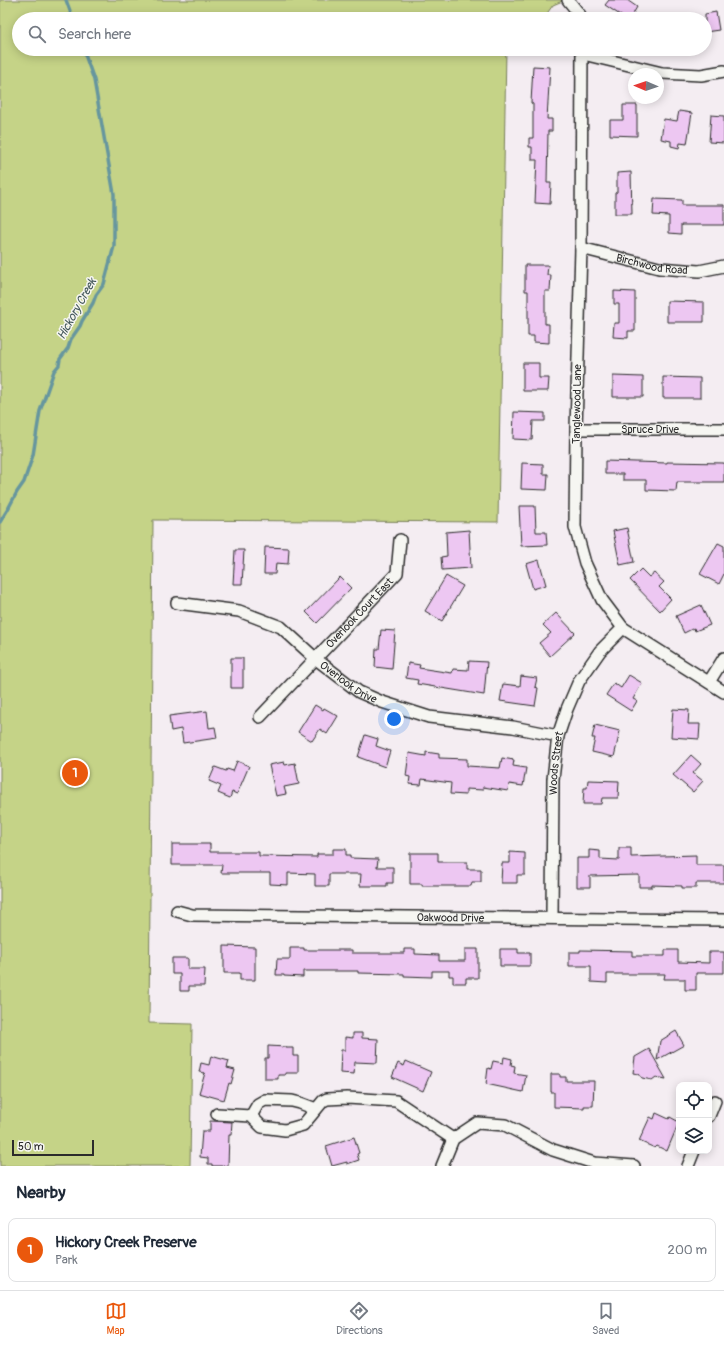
<!DOCTYPE html>
<style>
body{margin:0;font-family:Pangolin,sans-serif;background:#f6f6f7;color:#1f2937}
.controls{position:absolute;right:12px;bottom:12px;display:grid;overflow:hidden;border-radius:8px;box-shadow:0 2px 10px #0003}
.controls button{width:36px;height:36px;display:grid;place-items:center;padding:0;border:0;border-bottom:1px solid #e0e1e3;background:#fff;color:#1f2937;font:20px sans-serif}
.compass{position:absolute;left:628px;top:68px;width:36px;height:36px;border-radius:50%;background:#fff;box-shadow:0 2px 10px #0003;rotate:272deg}
.scale{position:absolute;left:12px;bottom:10px;width:82px;box-sizing:border-box;padding-left:4px;border:2px solid #2b2b2b;border-top:0;font-size:11px;line-height:14px;white-space:nowrap;color:#2b2b2b;-webkit-text-stroke:3px #f6f6f2;paint-order:stroke}
.you{position:absolute;left:394px;top:719px;width:14px;height:14px;margin:-10px;border:3px solid #fff;border-radius:50%;background:#1a73e8;box-shadow:0 0 0 6px #1a73e833}
.badge{display:grid;place-items:center;width:26px;height:26px;border-radius:50%;background:#ea580c;color:#fff;font-size:13px;font-weight:700}
.pin{position:absolute;translate:-50% -50%;border:2px solid #fff;box-shadow:0 1px 4px #0006}
.list{margin:0;padding:0;list-style:none}
h2{display:flex;justify-content:space-between;align-items:center;height:52px;margin:0;padding:0 16px;font-size:17px}
h2 small{font-size:13px;font-weight:400;color:#747a83}
.list li{display:grid;grid-template-columns:26px 1fr auto;gap:12px;align-items:center;box-sizing:border-box;height:64px;margin:0 8px 8px;padding:0 8px;border:1px solid #e0e1e3;border-radius:8px}
.list b{display:block;font-size:15px;white-space:nowrap}
.list p{margin:0;font-size:13px;white-space:nowrap;color:#747a83}
.list em{font-size:13px;font-style:normal;color:#747a83}
.icon{flex:none;width:22px;height:22px;fill:none;stroke:currentColor;stroke-width:2;stroke-linecap:round;stroke-linejoin:round}
.map{position:relative;flex:none;width:724px;height:1166px;overflow:hidden}
.search{position:absolute;background:#fff;box-shadow:0 2px 10px #0003;left:12px;right:12px;top:12px;height:44px;display:flex;align-items:center;gap:10px;box-sizing:border-box;padding:0 14px;border-radius:22px;color:#747a83;font-size:15px}
.sheet{height:124px;background:#fff}
nav{display:flex;justify-content:space-around;align-items:center;box-sizing:border-box;height:56px;border-top:1px solid #e0e1e3;background:#fff;font-size:11px;color:#747a83}
nav a{display:grid;justify-items:center;gap:2px}
nav .on{color:#ea580c}
.map>svg:first-child{display:block}
</style>
<div class="map">
<svg width="724" height="1166" viewBox="0 0 724 1166">
<rect width="100%" height="100%" fill="#f4edf2"/>
<filter id="ink" filterUnits="userSpaceOnUse"><feTurbulence type="fractalNoise" baseFrequency=".025" numOctaves="2"/><feDisplacementMap in="SourceGraphic" scale="8" xChannelSelector="R" yChannelSelector="G"/><feConvolveMatrix kernelMatrix="1 2 1 2 8 2 1 2 1" color-interpolation-filters="sRGB"/></filter>
<g filter="url(#ink)">
<!-- green -->
<path fill="#c5d387" stroke="#787f59" d="M0 0H565L553 5 543 19H19V49H506L498 522 153 520 149 1023 192 1024 190 1166H0Z"/>
<g fill="none" stroke-linecap="round" stroke-linejoin="round">
<!-- stream -->
<path stroke="#66969e" stroke-width="3.5" d="M66 0 73 19
M0 522 8 509 17 492 24 482 33 455 40 411 54 371 59 365 60 359 68 348 71 339 80 326 82 321 93 303 96 295 104 284 114 246V194L94 80 83 49"/>
</g>
<!-- building -->
<path fill="#edc7f2" stroke="#2b2b2b" d="M609 0H627L637 7 630 19H626L605 5Z
M716 12 719 30 705 32V14Z
M533 66 550 67 547 119H552V131H548L547 183H551L550 204 535 203 537 160H532V147H529V138H533V104L531 103Z
M623 105H637V136L610 135V120H623Z
M679 111 692 113 687 144 680 143 679 148 671 146V141L661 139 664 119 677 121Z
M711 115 724 116V143L709 142Z
M631 172 632 214H615V193L617 192V173Z
M654 199 682 200V205H724V225H681V234L669 233V216L653 215Z
M525 265H548L547 275H551L550 291H545V324H549V343L534 342V336H528V291H525Z
M614 291 635 292V331H628V338L613 337 614 323H619V304H614Z
M667 301 704 302V322H667Z
M523 363H539V378H549L548 391H523Z
M613 376 643 377V397H613Z
M663 377 700 378V398H663Z
M514 412 545 413V421H533L532 440 513 439Z
M605 461 667 463V462L724 463V482H677L676 491 646 490V480H623V474H605Z
M522 463 543 464V474H548L547 490 521 489Z
M519 506H535L536 532H546L547 545 521 546Z
M627 528 634 562 620 565 613 531Z
M469 530 471 568 442 570 441 557 447 556 446 532Z
M718 543 724 546V574L719 584 700 574Z
M265 547 289 548 288 564 276 563 275 574H264Z
M235 550H244L242 584H233Z
M539 560 546 585 533 589 526 564Z
M641 569 649 577 654 573 664 582 659 587 671 599 660 611 630 580Z
M446 576 463 586 442 621 425 611Z
M340 577 351 588 317 623 306 612Z
M701 605 710 625 695 631 694 628 684 633 676 616Z
M556 613 575 633 550 656 539 643 551 633 543 625Z
M381 630 395 631 392 669 375 667 376 649H379Z
M231 658H243V688H231Z
M469 661 487 662 484 695 417 684 418 680 406 678 408 663 420 665 419 668 452 673 453 669 468 670Z
M629 675 642 683 633 699 637 701 631 711 606 695 614 683 621 688Z
M521 676 537 678 535 687 538 688 535 706 500 701 503 684 520 686Z
M315 705 323 710 324 708 338 716 327 734 320 729 312 741 298 732Z
M673 709 689 710 688 724H700L699 739 671 737Z
M207 711 209 728 215 727 217 738 183 743 181 729 171 731 169 716Z
M595 725 620 731 614 757 592 752 595 738H592Z
M365 735 378 739 376 746 390 751 385 767 358 757Z
M426 752 439 754V758L467 759V766L500 768 502 758 514 760 513 766 526 768 523 786 509 784 508 791 483 787V790L466 789V795L450 794 451 783 422 779 421 785 409 784 410 777 406 776 409 753 426 756Z
M691 755 701 764 693 773 703 781 693 792 673 775Z
M237 761 249 766 237 794 232 792 230 798 218 793 221 786 209 781 215 767 226 771 227 769 233 771Z
M284 762 285 765 295 763 299 784 284 787 286 794 276 796 269 765Z
M588 780 619 781 618 798H602L601 804H583L584 788H587Z
M172 844H210V852H259V856L317 857V854H333V849H346V855H350V858L378 859 377 867H393V883H387V886H360L361 874H329V886H315V874L288 873V885L270 884V873H221L222 865H172Z
M619 848H631V857L696 855V865H724V883H696V888H682V886L652 885V887H639V875L590 876V887H577V858H589V850L600 851V859L619 860Z
M510 852 525 853V875H517V883H501L502 863H510Z
M410 853H438V862H467V869H481V882H472L471 886H422V884H410Z
M224 946 255 947V980H240V973H224Z
M290 948H304V950H352V953H404V949H415V954L439 955V961H465V949H478V978H466V983H453V976H449V971H432V977L404 976V974L358 973V971H303V977L284 976V975H276L277 959H290Z
M500 949H518V953H530V966H500Z
M580 950 632 951V956H665V950H678V962L709 963V952H724V973H696V990H685V979H664L665 974H607V983L591 982V966H569V952H580Z
M172 958H188V969H205L204 986H189V991H180V974H172Z
M676 1031 684 1045 657 1060 660 1041Z
M353 1033H362V1038L378 1039 377 1063 355 1062 354 1074 340 1073 341 1050H345V1037L353 1038Z
M268 1046 286 1047V1048H293V1056H298V1073H285V1075H278V1079H265V1058H268Z
M649 1049 666 1079 656 1077 652 1080 642 1078 639 1074 633 1073 635 1057Z
M211 1056 229 1061 227 1068 235 1070 231 1084 229 1083 224 1100 199 1093 205 1073 199 1072 201 1063 209 1065Z
M504 1057 512 1059 511 1065 515 1066 514 1073 526 1075 523 1092 486 1084 488 1068 491 1069 493 1061 503 1063Z
M406 1061 431 1072 423 1091 392 1077 398 1063 404 1066Z
M551 1074H560V1077H566V1081H594L593 1106H584V1108L554 1107V1092H551Z
M656 1113 669 1119 670 1117 679 1122 667 1151 657 1146 655 1148 639 1141 650 1117 654 1119Z
M210 1121 232 1122 231 1135H229L228 1166H212V1164H208V1158L200 1157 202 1131H210Z
M354 1137 359 1153 357 1154 359 1160 347 1164V1162L332 1166 326 1146Z"/>
<g fill="none" stroke-linecap="round" stroke-linejoin="round">
<!-- minor casing -->
<g stroke="#2b2b2b" stroke-width="14">
<g id="minor">
<path d="M568 0 580 15V19"/>
<path d="M582 49 581 248 576 429 575 527 585 563 602 600 623 628 724 692"/>
<path d="M583 54 662 73 701 75 724 71"/>
<path id="s1" d="M581 248 659 268 699 271 724 266"/>
<path id="s2" d="M576 429H724"/>
<path id="s3" d="M177 603 239 611 281 627 316 659 359 692 382 702 429 717 513 727 558 736"/>
<path d="M709 682 724 658"/>
<path id="s4" d="M260 717 397 573 400 540"/>
<path id="s5" d="M177 911 192 915 724 920"/>
<path id="s6" d="M552 917 553 779 558 736 567 709 579 681 600 651 623 628"/>
<path d="M217 1114 251 1116 262 1127 285 1130 303 1125 323 1101 327 1099 347 1098 396 1101 453 1139"/>
<path d="M251 1116 258 1104 265 1100 292 1101 300 1103 316 1109"/>
<path d="M709 1116 715 1101"/>
<path d="M442 1166 453 1139 477 1123 505 1125 553 1150 594 1163 634 1166"/>
<path d="M688 1166 694 1151"/>
</g>
</g>
<!-- minor -->
<use href="#minor" stroke="#f6f6f2" stroke-width="11"/>
</g>
</g>
<g text-anchor="middle" dominant-baseline="central" stroke-width="3" stroke-linejoin="round" paint-order="stroke">
<!-- street labels -->
<g font-size="11" fill="#2b2b2b" stroke="#f6f6f2">
<text stroke="none"><textPath href="#s1" startOffset="73">Birchwood Road</textPath></text>
<text transform="translate(577 404) rotate(-89)">Tanglewood Lane</text>
<text stroke="none"><textPath href="#s2" startOffset="74">Spruce Drive</textPath></text>
<text stroke="none"><textPath href="#s4" startOffset="144">Overlook Court East</textPath></text>
<text stroke="none"><textPath href="#s3" startOffset="195">Overlook Drive</textPath></text>
<text stroke="none"><textPath href="#s6" startOffset="154">Woods Street</textPath></text>
<text stroke="none"><textPath href="#s5" startOffset="274">Oakwood Drive</textPath></text>
</g>
<!-- water labels -->
<g font-size="12" font-style="italic" fill="#44585b" stroke="#f6f6f2">
<text transform="translate(77 309) rotate(-61)">Hickory Creek</text>
</g>
</g>
</svg>
<div class="controls">
<button><svg class="icon" aria-label="locate" viewBox="0 0 24 24"><circle cx="12" cy="12" r="6"/><path d="M12 2v4M12 18v4M2 12h4M18 12h4"/></svg></button>
<button><svg class="icon" aria-label="layers" viewBox="0 0 24 24"><path d="M12 4l9 5-9 5-9-5zM3 14l9 5 9-5"/></svg></button>
</div>
<svg class="compass" viewBox="-18 -18 36 36"><path d="M0-13l5 13h-10z" fill="#e53935"/><path d="M0 13l5-13h-10z" fill="#747a83"/></svg>
<div class="scale">50 m</div>
<div class="you"></div>
<div class="pin badge" style="left:75px;top:773px">1</div>
<div class="search"><svg class="icon" aria-label="search" viewBox="0 0 24 24"><circle cx="10" cy="10" r="6"/><path d="M15 15l6 6"/></svg>Search here</div>
</div>
<section class="sheet">
<h2>Nearby<small></small></h2>
<ul class="list">
<li><span class="badge">1</span><div><b>Hickory Creek Preserve</b><p>Park</p></div><em>200 m</em></li>
</ul>
</section>
<nav>
<a class="on"><svg class="icon" aria-label="map" viewBox="0 0 24 24"><path d="M3 6l6-2 6 2 6-2v14l-6 2-6-2-6 2zM9 4v14M15 6v14"/></svg>Map</a>
<a><svg class="icon" aria-label="directions" viewBox="0 0 24 24"><path d="M12 3l9 9-9 9-9-9zM9 14v-3h6M13 9l2 2-2 2"/></svg>Directions</a>
<a><svg class="icon" aria-label="saved" viewBox="0 0 24 24"><path d="M7 4h10v16l-5-4-5 4z"/></svg>Saved</a>
</nav>
